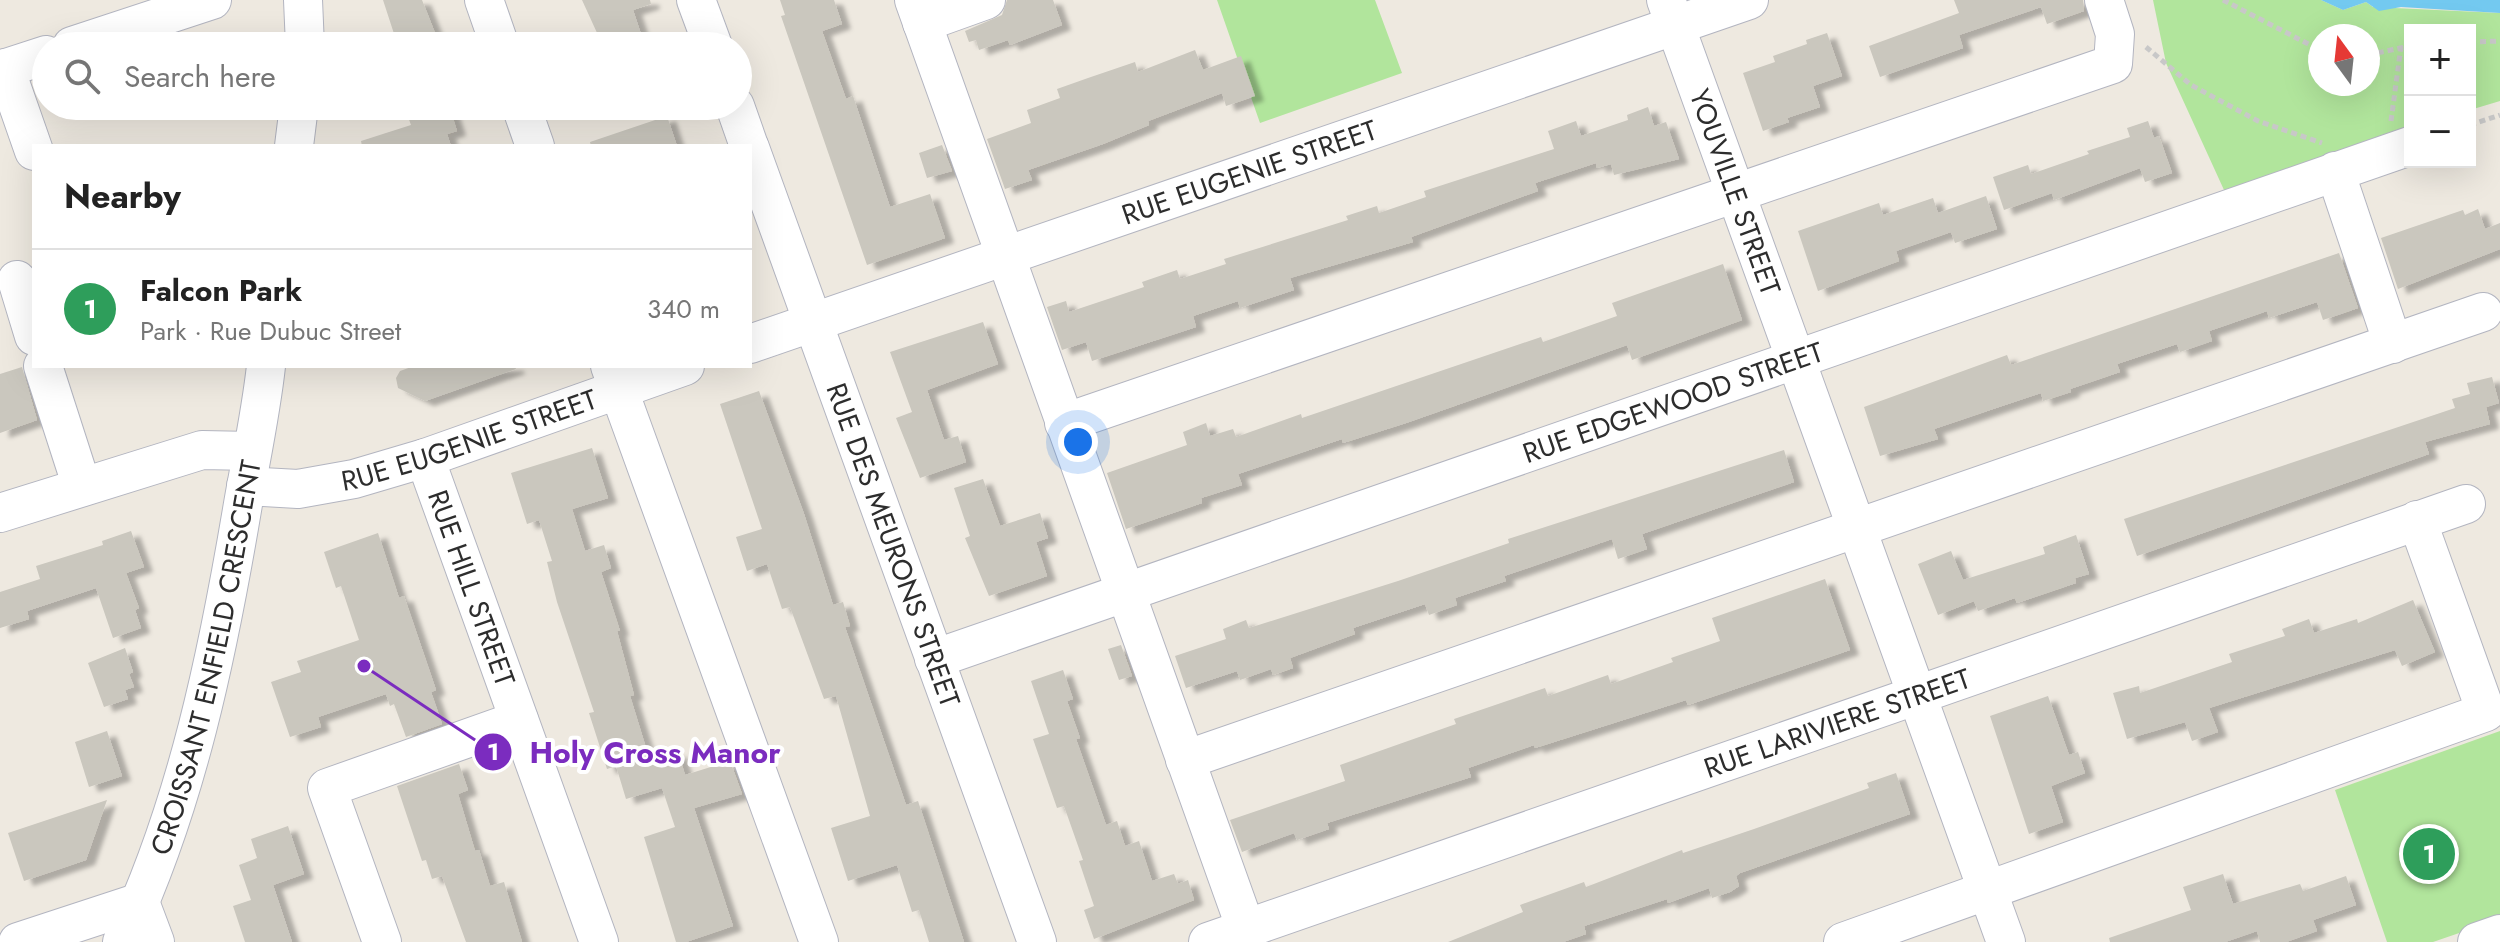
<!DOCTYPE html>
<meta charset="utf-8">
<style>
body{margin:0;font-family:Jost,sans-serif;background:#f6f6f6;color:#222}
.controls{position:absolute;right:24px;top:24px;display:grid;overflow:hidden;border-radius:0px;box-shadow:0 8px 32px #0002}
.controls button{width:72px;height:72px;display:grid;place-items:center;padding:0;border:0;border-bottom:2px solid #e0e0e0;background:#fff;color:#222;font:40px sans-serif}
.compass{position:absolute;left:2308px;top:24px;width:72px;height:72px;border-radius:50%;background:#fff;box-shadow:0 8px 32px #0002;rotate:345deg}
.you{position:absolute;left:1078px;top:442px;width:28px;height:28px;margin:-20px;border:6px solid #fff;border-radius:50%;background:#1a73e8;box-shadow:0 0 0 12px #1a73e833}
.badge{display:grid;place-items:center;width:52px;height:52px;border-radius:50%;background:#3f59fc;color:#fff;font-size:26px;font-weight:700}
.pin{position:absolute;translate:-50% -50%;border:4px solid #fff;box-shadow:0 2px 8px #0006}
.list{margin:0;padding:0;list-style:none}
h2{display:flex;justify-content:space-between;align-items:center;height:104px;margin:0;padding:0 32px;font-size:34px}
h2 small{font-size:26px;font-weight:400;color:#767676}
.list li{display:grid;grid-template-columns:52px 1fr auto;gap:24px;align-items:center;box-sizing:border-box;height:120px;padding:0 32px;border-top:2px solid #e0e0e0}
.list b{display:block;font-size:30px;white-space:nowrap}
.list p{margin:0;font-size:26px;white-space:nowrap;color:#767676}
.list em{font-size:26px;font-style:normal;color:#767676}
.icon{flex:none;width:44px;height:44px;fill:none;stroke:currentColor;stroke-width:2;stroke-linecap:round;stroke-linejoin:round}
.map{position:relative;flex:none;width:2500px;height:942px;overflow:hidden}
.search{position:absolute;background:#fff;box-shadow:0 8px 32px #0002;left:32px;top:32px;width:720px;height:88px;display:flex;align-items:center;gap:20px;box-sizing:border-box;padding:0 28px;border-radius:44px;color:#767676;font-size:30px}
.panel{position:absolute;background:#fff;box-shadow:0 8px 32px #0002;left:32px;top:144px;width:720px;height:224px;border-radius:0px}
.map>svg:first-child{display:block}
</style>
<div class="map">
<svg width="2500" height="942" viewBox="0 0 2500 942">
<defs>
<filter id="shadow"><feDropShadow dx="9" dy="5" stdDeviation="2" flood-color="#0004"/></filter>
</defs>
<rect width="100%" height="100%" fill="#eee9e0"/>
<!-- green -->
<path fill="#b1e59c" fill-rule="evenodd" d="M1217 0H1375L1402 73 1260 123Z
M2153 0H2321L2343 10 2366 2 2373 7 2500 13V101L2470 110V30H2410V130L2224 190 2166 63ZM2320 36H2368V84H2320Z
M2500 731V919L2433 942H2387L2335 790Z"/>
<!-- water -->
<path fill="#73c9f0" d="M2321 0H2500V13L2401 7 2379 11 2366 2 2343 10Z"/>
<!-- building -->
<path fill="#cac7be" filter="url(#shadow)" d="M383 0H422L435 33 426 36 430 46H398Z
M582 0H650L651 4 633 10 645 46H603Z
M780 0H834L842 24 822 31 846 99 853 96 890 207 930 194 945 238 867 265 781 16 785 15Z
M1007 0H1053L1062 25 1010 45 1008 40 979 50 976 40 969 42 965 31 1002 15Z
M1954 0H2083L2084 11 2047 24 2041 7 1959 35 1963 48 1880 77 1869 46 1959 13Z
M1827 33 1842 76 1813 86 1820 107 1787 118 1789 122 1763 131 1743 73 1775 62 1773 56 1807 44 1806 40Z
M1195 50 1203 70 1241 56 1255 96 1226 106 1222 93 1148 121 1149 125 1103 144 1028 170 1032 180 1005 189 987 139 1031 123 1027 110 1060 98 1057 89 1088 78 1135 62 1138 72Z
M404 106H449L457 131 447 134 451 146H362L361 141 411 125Z
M1648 107 1654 126 1666 122 1679 159 1614 175 1611 164 1597 168 1596 163 1535 183 1538 191 1411 237 1413 242 1290 278 1294 290 1240 308 1238 301 1193 316 1196 327 1092 361 1086 342 1062 350 1047 307 1066 301 1069 312 1144 287 1142 282 1177 270 1180 279 1226 264 1224 259 1348 220 1346 216 1377 206 1379 213 1426 197 1424 191 1554 149 1548 131 1576 121 1581 136 1628 120 1627 115Z
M667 116 677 146H591L590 142Z
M2148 121 2154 138 2159 136 2172 173 2145 182 2140 168 2054 200 2052 193 2004 210 1993 177 2028 165 2031 174 2089 154 2087 151 2130 137 2127 128Z
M942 145 952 171 927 178 919 153Z
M1986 196 1997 229 1955 243 1951 232 1896 251 1899 261 1818 291 1798 231 1879 203 1883 215 1933 198 1938 213Z
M2478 209 2485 229 2500 223V249L2398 289 2381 238 2463 210 2465 215Z
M2339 253 2358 308 2323 320 2317 302 2269 318 2267 311 2209 331 2212 341 2180 352 2177 344 2117 364 2120 372 2070 389 2071 392 2043 401 2041 393 1996 408 1934 429 1938 439 1880 456 1864 407 2007 355 2011 365Z
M1723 264 1742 320 1632 360 1627 345 1406 423 1343 443 1342 439 1238 474 1242 485 1201 498 1202 503 1126 529 1107 473 1187 445 1183 432 1206 423 1210 436 1233 429 1236 437 1301 414 1302 418 1541 337 1543 342 1617 316 1612 303Z
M983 322 998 364 927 390 944 440 958 436 966 462 920 478 896 418 912 412 890 352Z
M414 366H515L516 369 425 401 398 388 396 378 400 371Z
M22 367 37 420 0 433V374Z
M2492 377 2499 403 2486 407 2490 424 2425 442 2429 454 2137 556 2124 519 2455 408 2452 399 2470 394 2467 383Z
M759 391 804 514 833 605 843 602 850 626 845 627 906 805 918 801 964 942H929L919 910 912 912 897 865 848 881 831 828 870 816 836 696 824 699 790 607 782 609 767 564 747 571 736 537 762 529 720 404Z
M592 448 608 498 572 509 585 551 604 545 611 568 601 572 620 631H617L634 695 630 696 650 761 678 752 685 775 730 761 742 794 694 808 733 926 686 942H676L644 837 675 827 662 788 626 799 616 766 607 769 589 713 594 712 557 602 547 562 552 561 539 520 527 524 511 473Z
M1784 450 1794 482 1642 534 1647 549 1618 559 1612 539 1504 576 1506 581 1455 598 1457 605 1429 615 1425 604 1353 628 1355 634 1290 658 1293 668 1273 675 1271 669 1240 680 1237 671 1186 688 1175 656 1226 639 1223 629 1246 620 1249 628 1398 581 1509 543 1508 539 1539 529Z
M983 479 1000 526 1040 513 1048 538 1036 542 1047 576 989 596 965 538 970 536 954 488Z
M131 531 144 567 126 573 139 608 135 610 141 628 113 638 96 588 27 611 29 619 0 628V592L40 579 36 566 103 545 102 541Z
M378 533 399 598 404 596 436 690 431 692 442 724 406 737 394 704 390 706 386 694 318 717 321 727 290 737 271 682 301 672 297 661 359 640 341 586 336 588 324 552Z
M2076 535 2089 574 2075 578 2076 583 2017 603 2015 598 1978 611 1974 601 1938 615 1918 564 1951 551 1963 580 2045 554 2043 547Z
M1825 579 1850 650 1688 705 1686 700 1535 748 1534 745 1468 768 1471 777 1327 823 1329 829 1297 840 1294 833 1242 852 1230 820 1345 781 1340 765 1456 724 1454 719 1545 688 1548 696 1608 675 1611 684 1673 662 1671 658 1720 641 1712 618Z
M2413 600 2435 652 2402 666 2395 650 2209 708 2218 732 2192 741 2185 722 2127 739 2113 693 2139 686 2140 693 2232 662 2229 654 2285 636 2282 629 2309 619 2314 633 2357 619 2358 623Z
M1121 645 1132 676 1119 680 1108 649Z
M125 648 133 672 129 674 134 687 125 690 128 699 104 707 88 663Z
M1063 670 1073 699 1067 701 1080 738 1076 739 1106 825 1117 821 1125 846 1139 841 1152 881 1174 874 1178 884 1188 880 1194 900 1094 939 1084 910 1094 906 1079 861 1083 860 1064 806 1057 808 1033 739 1049 734 1031 681Z
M2048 696 2069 755 2078 752 2085 773 2051 786 2063 822 2029 834 1990 716Z
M107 731 122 776 89 787 75 742Z
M459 764 468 790 458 794 475 851 479 850 490 886 504 882 522 942H466L442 876 432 879 426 860 422 861 397 786Z
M1896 773 1910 814 1740 873 1736 876 1739 886 1730 892 1712 898 1709 888 1668 903 1667 899 1584 926 1586 934 1563 942H1448L1523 912 1520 905 1584 882 1586 887 1682 850 1683 853 1754 829 1869 788 1867 783Z
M107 800 86 860 24 881 8 833Z
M288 826 304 874 273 885 292 942H245L233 906 251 900 239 865 257 858 251 839Z
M2223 874 2233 904 2300 884 2303 891 2346 876 2356 905 2313 920 2317 931 2286 942H2260L2257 931 2225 942H2110L2109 938 2191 910 2183 887Z"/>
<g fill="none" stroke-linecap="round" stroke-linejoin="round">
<!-- minor casing -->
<g stroke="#b3b5c0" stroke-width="40">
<g id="minor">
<path d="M303 0 305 46"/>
<path d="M484 0 500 46"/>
<path d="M696 0 713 46"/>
<path d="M914 0 1246 929"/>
<path id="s1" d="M1666 0 2006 942"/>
<path d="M922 23 986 0"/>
<path d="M72 46 212 0"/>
<path d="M5 68 34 151"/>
<path d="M0 70 46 55"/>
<path d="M521 106 535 146"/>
<path d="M735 106 749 146"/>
<path d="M294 146 299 106"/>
<path id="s2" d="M750 148 1037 942"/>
<path d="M2335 171 2393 344"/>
<path d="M17 280 34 336"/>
<path id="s3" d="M750 344 1749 0"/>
<path d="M43 366 82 487"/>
<path d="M610 366 819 942"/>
<path d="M1064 423 2113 64 2115 34 2104 0"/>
<path id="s4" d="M425 458 599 942"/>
<path id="s5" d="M246 486 298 489 354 479 425 458 685 366"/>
<path d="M0 513 202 450 252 451"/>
<path id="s6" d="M934 659 2410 146"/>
<path d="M1185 760 2483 312"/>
<path d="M18 942 140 902 155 942"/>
<path id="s7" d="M122 942C187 805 218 653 243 504 251 458 261 412 266 366"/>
<path d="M382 942 327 788 519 720"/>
<path id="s8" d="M1208 942 2466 504"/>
<path d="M1843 942 2486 712 2417 520"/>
<path d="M2477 942 2500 934"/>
</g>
</g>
<!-- path -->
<path stroke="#c8c8c8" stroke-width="5" stroke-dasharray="6 4" stroke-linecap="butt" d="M2223 0 2320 50
M2470 42 2500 41
M2146 47 2191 85 2258 121 2322 143
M2368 55 2410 46
M2391 121 2401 46
M2470 125 2500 115"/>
<!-- minor -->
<use href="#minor" stroke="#fff" stroke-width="38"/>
</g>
<g text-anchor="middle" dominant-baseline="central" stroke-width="8" stroke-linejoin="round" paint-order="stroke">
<!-- street labels -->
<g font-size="28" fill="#2d2d2d" stroke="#fff">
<text stroke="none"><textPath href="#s3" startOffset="528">RUE EUGENIE STREET</textPath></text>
<text stroke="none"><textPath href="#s1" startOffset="204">YOUVILLE STREET</textPath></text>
<text stroke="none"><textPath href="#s6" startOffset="782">RUE EDGEWOOD STREET</textPath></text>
<text stroke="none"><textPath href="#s5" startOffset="230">RUE EUGENIE STREET</textPath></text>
<text stroke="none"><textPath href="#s2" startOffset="422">RUE DES MEURONS STREET</textPath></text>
<text stroke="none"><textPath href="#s4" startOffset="138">RUE HILL STREET</textPath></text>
<text stroke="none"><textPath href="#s7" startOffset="298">CROISSANT ENFIELD CRESCENT</textPath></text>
<text stroke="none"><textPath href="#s8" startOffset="666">RUE LARIVIERE STREET</textPath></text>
</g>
</g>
<!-- callouts -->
<path fill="none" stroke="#7b2cbf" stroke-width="3" d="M364 666L493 752"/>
<g fill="#7b2cbf" stroke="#fff" stroke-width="3">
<circle cx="364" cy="666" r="8"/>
<circle cx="493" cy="752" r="20"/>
</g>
<g font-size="24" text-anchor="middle" font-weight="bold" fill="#fff">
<text x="493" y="760">1</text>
</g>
<g font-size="30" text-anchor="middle" font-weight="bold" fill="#7b2cbf" stroke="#fff" stroke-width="8" stroke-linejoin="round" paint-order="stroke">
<text x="655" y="763">Holy Cross Manor</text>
</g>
</svg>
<div class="controls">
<button>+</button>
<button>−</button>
</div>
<svg class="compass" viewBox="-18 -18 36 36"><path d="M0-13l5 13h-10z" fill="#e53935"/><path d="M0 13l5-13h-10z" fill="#767676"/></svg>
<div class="you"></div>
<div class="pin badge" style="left:2429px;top:854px;background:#2e9e5b">1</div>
<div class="search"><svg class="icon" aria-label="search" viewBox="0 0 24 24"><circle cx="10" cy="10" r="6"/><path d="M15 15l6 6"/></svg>Search here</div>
<section class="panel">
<h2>Nearby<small></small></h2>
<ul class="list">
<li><span class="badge" style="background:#2e9e5b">1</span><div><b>Falcon Park</b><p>Park · Rue Dubuc Street</p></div><em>340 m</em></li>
</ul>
</section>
</div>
